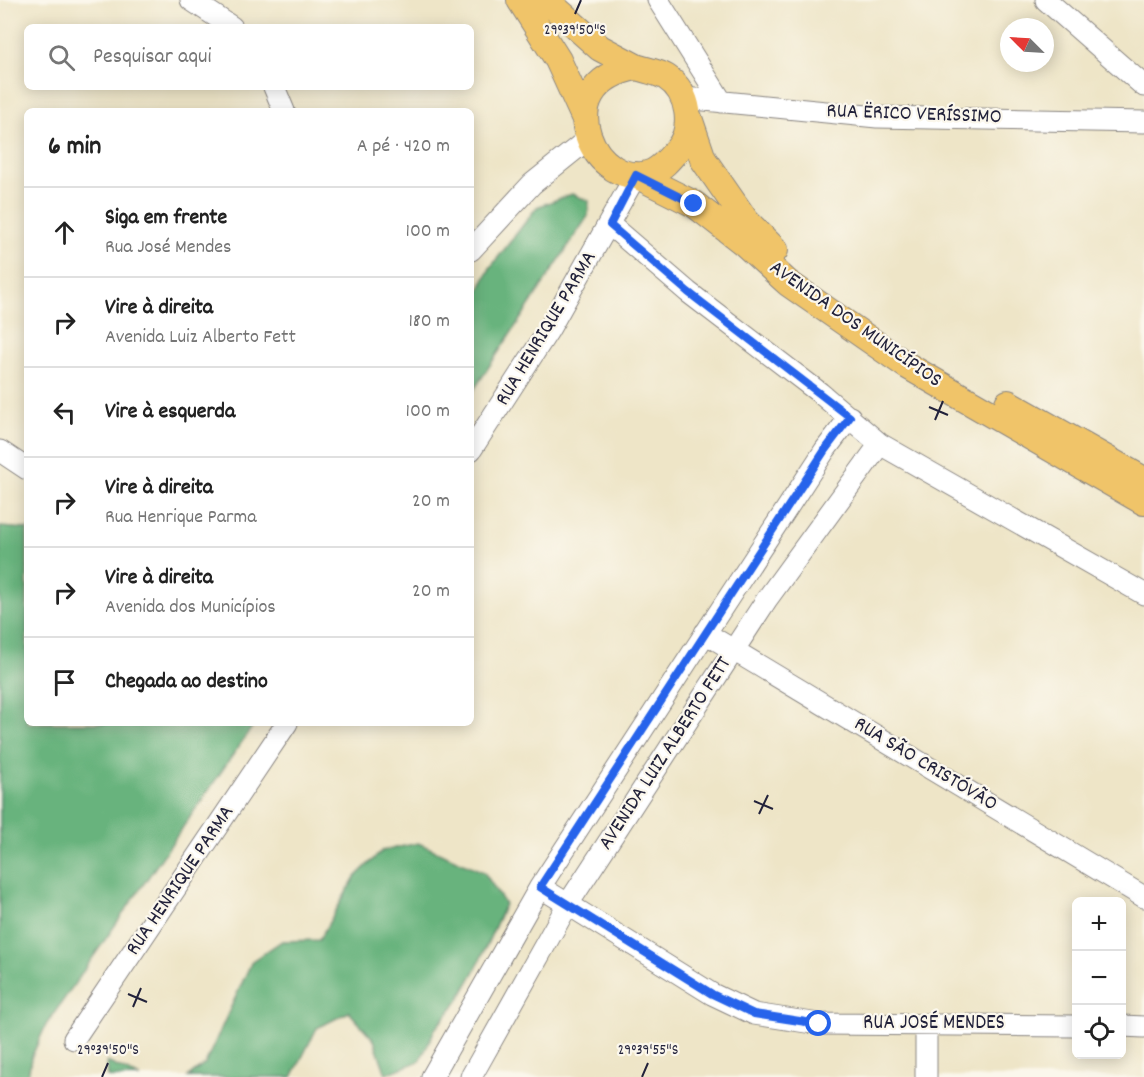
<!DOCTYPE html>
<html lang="pt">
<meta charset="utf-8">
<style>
body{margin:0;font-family:Dekko,sans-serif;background:#f6f6f6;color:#222}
.controls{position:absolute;right:18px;bottom:18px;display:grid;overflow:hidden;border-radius:9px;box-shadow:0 3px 15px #0003}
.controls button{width:54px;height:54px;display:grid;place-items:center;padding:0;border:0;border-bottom:2px solid #e0e0e0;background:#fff;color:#222;font:30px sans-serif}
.compass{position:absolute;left:1000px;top:18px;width:54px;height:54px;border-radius:50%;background:#fff;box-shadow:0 3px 15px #0003;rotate:294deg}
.stop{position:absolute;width:18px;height:18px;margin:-14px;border:4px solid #2563eb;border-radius:50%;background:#fff}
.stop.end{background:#2563eb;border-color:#fff;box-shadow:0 2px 6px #0008}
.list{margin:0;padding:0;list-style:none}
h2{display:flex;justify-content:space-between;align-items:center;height:78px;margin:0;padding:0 24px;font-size:26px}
h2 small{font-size:20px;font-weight:400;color:#767676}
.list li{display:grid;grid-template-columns:39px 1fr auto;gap:18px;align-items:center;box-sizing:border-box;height:90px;padding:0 24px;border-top:2px solid #e0e0e0}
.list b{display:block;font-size:22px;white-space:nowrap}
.list p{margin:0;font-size:20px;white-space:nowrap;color:#767676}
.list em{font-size:20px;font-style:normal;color:#767676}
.icon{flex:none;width:33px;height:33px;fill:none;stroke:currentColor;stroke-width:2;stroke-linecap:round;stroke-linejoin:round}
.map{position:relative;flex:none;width:1144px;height:1077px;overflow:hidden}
.search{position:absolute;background:#fff;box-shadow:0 3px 15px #0003;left:24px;top:24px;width:450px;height:66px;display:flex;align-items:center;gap:15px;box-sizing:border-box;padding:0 21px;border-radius:9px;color:#767676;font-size:22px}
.panel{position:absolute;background:#fff;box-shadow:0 3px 15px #0003;left:24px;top:108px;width:450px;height:618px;border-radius:9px}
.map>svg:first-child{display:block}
</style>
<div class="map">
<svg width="1144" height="1077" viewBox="0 0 1144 1077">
<rect width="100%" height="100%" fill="#fbf7ec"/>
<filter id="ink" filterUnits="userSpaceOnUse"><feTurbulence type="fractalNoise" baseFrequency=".0167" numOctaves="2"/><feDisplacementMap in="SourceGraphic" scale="12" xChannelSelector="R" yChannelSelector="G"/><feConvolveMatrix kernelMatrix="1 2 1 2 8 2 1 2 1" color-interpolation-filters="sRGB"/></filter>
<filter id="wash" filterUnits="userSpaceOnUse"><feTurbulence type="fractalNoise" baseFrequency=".008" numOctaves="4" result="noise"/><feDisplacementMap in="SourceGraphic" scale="24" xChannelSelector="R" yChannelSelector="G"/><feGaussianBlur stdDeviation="1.35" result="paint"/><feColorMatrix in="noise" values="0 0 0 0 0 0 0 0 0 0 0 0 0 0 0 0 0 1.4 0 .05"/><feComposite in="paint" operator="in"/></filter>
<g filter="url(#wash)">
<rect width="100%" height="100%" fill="#eee5c7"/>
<!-- forest -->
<path fill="#67b37d" stroke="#446a5c" stroke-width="1.5" d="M572 194 589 201 588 216 471 394V307L490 268 537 207Z
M0 527 27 529V723H255L46 1025 31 1058 28 1077H0Z
M418 843 484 872 505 904 476 969 458 1001 435 1029 420 1061 386 1074 374 1040 349 1012 317 1028 292 1077H188L205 1064 252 961 282 941 319 940 355 877 382 851Z
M107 1062 140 1077H108Z"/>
</g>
<g filter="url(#ink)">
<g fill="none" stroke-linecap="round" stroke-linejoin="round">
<!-- minor casing -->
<g stroke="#888481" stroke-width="23">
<path id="minor" d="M191 0 232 27
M658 0 722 102
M1046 0 1144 86
M274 87 284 111
M684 98 877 117 1144 122
M610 225 688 292 820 393 880 444 1144 594
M471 250 532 184 588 139
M471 450 548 331 636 175
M0 451 27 469
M705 633 1144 897
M540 887 712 994 754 1014 819 1024 1076 1026
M1122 1026 1144 1027
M74 1039 287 723
M432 1077 540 887 825 450 850 417
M471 1077 568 904 767 599 880 444
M926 1077V1024"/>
</g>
<!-- major casing -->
<g stroke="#888481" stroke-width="28">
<path id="major" d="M520 0 558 60 584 117
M546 0 600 48 636 67
M636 67C645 70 658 72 666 77 690 92 695 130 677 150 670 158 663 167 653 172 597 196 542 85 636 67Z
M689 118 703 159 746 221 775 250
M636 175 694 204 744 243 788 283 906 365 1144 502
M1008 403 1144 480"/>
</g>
<!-- minor -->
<use href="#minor" stroke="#fff" stroke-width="21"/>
<!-- major -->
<use href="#major" stroke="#f0c469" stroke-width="26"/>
</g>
</g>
<g fill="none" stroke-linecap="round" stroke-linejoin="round" filter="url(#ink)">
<!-- route -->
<path stroke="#2563eb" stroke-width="8" d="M694 204 636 175 610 225 688 292 850 417 825 450 540 887 712 994 754 1014 819 1024"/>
</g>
<!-- ticks -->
<path fill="none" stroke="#22223b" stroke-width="2" d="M575 14 581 0M929 407 948 415M935 420 943 401M754 801 773 809M759 814 768 795M128 994 147 1002M133 1007 141 988M102 1077 108 1063M642 1077 648 1063"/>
<g text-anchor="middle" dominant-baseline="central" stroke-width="4.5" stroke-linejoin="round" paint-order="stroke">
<!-- street labels -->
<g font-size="21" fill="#22223b" stroke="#fbf7ec">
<text transform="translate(914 115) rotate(2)">RUA ËRICO VERÍSSIMO</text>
<text transform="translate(855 325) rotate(35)">AVENIDA DOS MUNICÍPIOS</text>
<text transform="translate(547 329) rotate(-59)">RUA HENRIQUE PARMA</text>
<text transform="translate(666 754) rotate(-57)">AVENIDA LUIZ ALBERTO FETT</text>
<text transform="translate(925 765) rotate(31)">RUA SÃO CRISTÓVÃO</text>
<text transform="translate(181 881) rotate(-56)">RUA HENRIQUE PARMA</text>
<text x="934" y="1024">RUA JOSÉ MENDES</text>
</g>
</g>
<g font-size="15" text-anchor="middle" fill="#22223b" stroke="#fbf7ec" stroke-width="4.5" stroke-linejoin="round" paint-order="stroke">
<text x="575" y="34">29°39'50"S</text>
<text x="108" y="1054">29°39'50"S</text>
<text x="648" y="1054">29°39'55"S</text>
</g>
</svg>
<div class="controls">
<button>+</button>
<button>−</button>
<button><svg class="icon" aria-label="locate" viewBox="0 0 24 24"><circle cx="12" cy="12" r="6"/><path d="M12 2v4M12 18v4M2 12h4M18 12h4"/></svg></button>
</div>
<svg class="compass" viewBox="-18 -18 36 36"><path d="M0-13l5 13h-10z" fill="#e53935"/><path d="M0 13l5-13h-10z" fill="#767676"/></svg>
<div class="stop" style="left:819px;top:1024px"></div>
<div class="stop end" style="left:694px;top:204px"></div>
<div class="search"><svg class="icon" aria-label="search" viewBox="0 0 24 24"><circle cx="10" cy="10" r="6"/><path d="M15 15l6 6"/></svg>Pesquisar aqui</div>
<section class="panel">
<h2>6 min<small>A pé · 420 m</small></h2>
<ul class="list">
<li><svg class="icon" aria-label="ahead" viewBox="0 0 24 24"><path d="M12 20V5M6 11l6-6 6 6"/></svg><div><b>Siga em frente</b><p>Rua José Mendes</p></div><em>100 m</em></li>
<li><svg class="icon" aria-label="right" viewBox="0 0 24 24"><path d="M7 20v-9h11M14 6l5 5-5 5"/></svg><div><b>Vire à direita</b><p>Avenida Luiz Alberto Fett</p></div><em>180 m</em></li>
<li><svg class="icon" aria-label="left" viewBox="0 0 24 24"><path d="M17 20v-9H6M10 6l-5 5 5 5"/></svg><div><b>Vire à esquerda</b></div><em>100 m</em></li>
<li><svg class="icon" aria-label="right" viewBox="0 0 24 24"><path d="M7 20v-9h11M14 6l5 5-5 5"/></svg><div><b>Vire à direita</b><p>Rua Henrique Parma</p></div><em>20 m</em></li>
<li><svg class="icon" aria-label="right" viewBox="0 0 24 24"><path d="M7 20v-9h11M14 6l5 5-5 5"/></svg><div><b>Vire à direita</b><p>Avenida dos Municípios</p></div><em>20 m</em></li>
<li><svg class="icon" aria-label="arrive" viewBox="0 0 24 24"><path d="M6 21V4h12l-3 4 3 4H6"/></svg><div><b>Chegada ao destino</b></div></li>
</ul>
</section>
</div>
